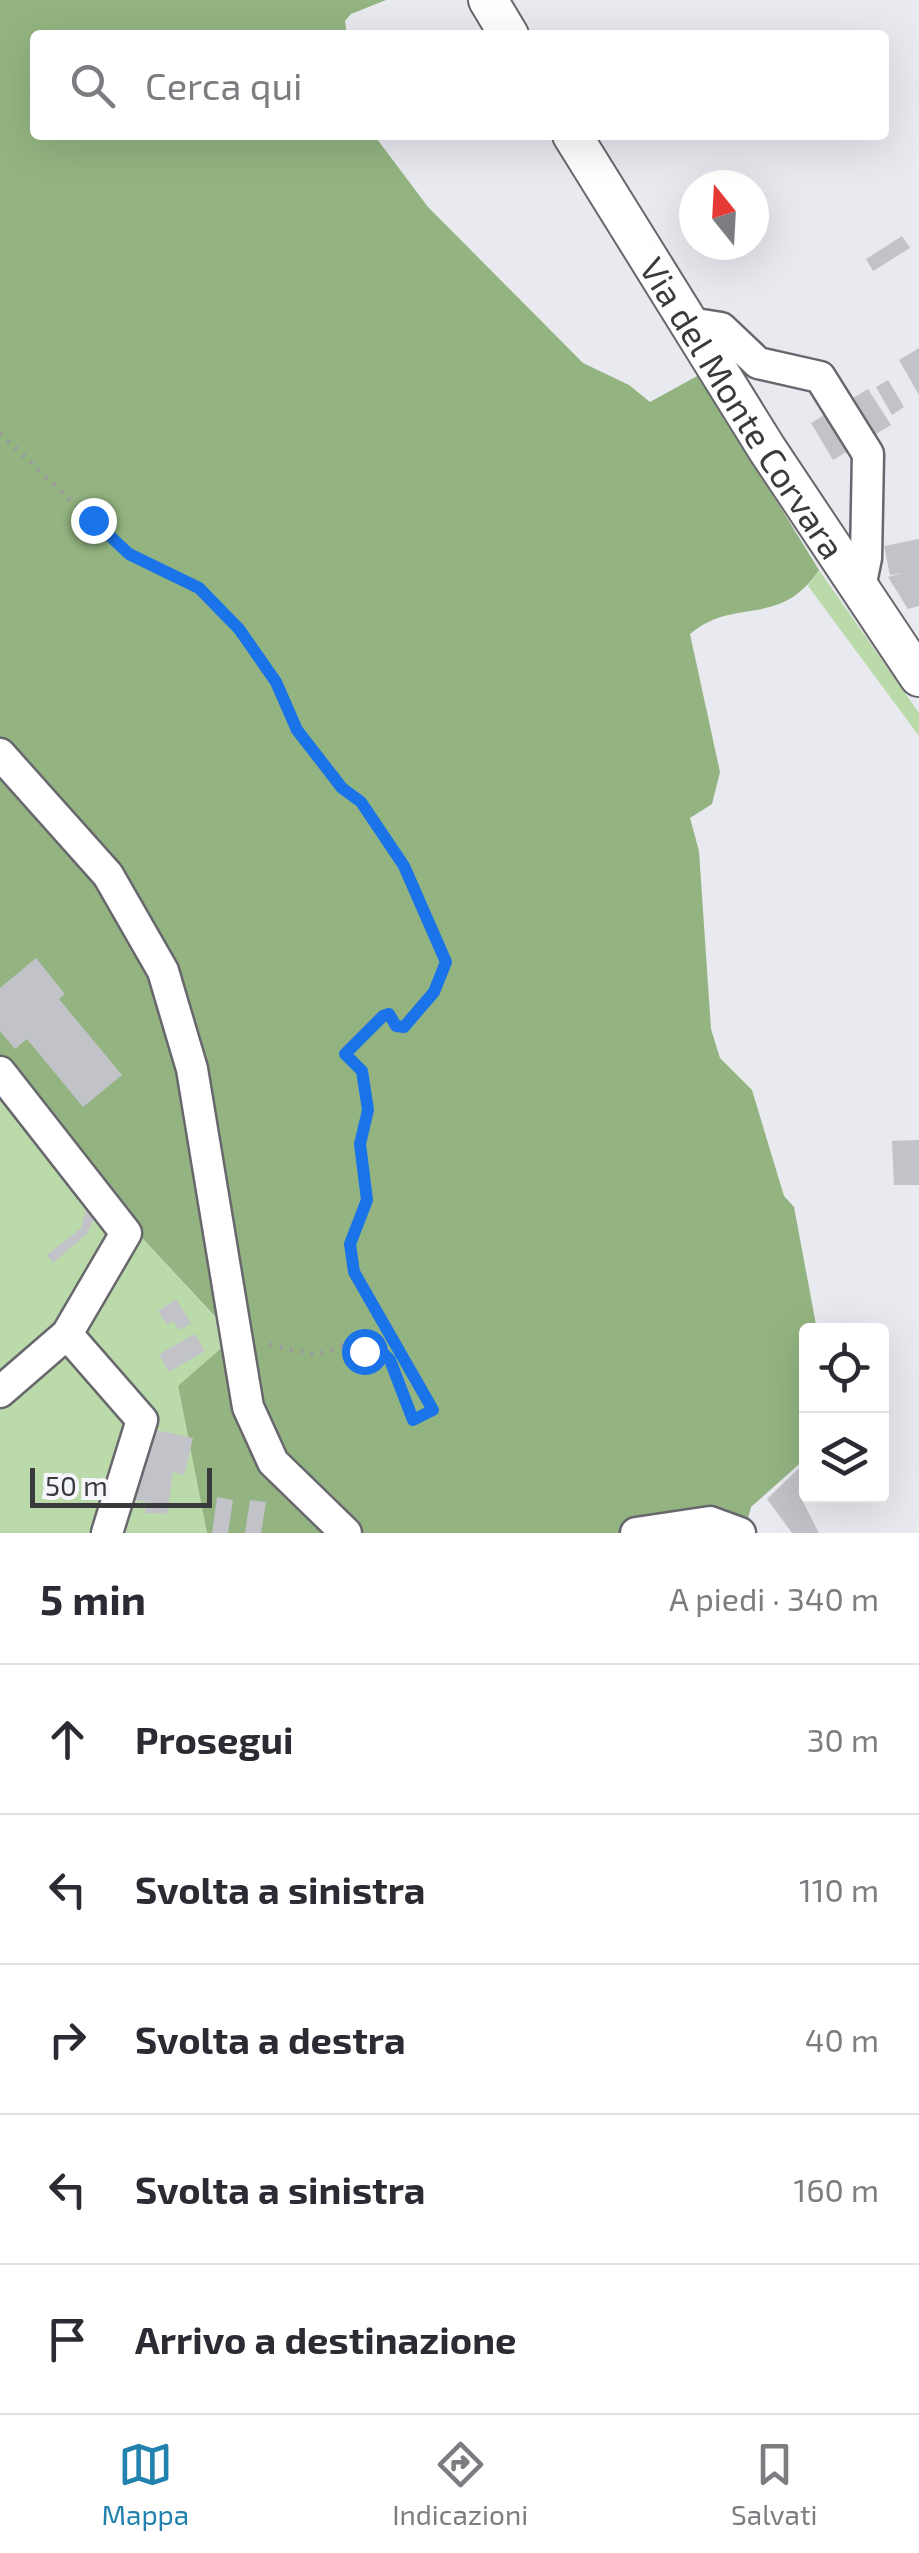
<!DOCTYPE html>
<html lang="it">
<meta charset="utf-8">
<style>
body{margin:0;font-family:"Exo 2",sans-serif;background:#f2f2f3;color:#2b2b33}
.controls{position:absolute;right:30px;bottom:30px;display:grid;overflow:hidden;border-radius:10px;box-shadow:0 10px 40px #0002}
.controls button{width:90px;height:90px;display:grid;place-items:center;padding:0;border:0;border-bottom:2px solid #e1e1e2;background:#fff;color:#2b2b33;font:50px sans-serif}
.compass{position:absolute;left:679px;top:170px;width:90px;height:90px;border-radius:50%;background:#fff;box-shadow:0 10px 40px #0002;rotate:342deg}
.scale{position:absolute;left:30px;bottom:25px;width:182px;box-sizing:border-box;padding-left:10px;border:5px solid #393a3c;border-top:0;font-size:28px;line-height:35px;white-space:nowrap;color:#393a3c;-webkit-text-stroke:8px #f6f7fd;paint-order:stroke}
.stop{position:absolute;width:30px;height:30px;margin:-22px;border:8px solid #1a73e8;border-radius:50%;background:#fff}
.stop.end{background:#1a73e8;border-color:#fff;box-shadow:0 2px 10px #0008}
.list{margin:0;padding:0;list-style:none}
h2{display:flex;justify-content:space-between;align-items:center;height:130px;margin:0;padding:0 40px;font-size:42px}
h2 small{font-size:32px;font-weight:400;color:#7c7c81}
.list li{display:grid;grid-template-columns:65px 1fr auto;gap:30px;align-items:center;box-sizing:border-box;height:150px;padding:0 40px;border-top:2px solid #e1e1e2}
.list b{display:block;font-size:38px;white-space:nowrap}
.list em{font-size:32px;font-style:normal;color:#7c7c81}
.icon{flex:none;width:55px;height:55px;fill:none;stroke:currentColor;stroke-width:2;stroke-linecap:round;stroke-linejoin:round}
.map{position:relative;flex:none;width:919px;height:1533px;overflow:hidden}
.search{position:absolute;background:#fff;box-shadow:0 10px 40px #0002;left:30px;right:30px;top:30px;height:110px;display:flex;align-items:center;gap:25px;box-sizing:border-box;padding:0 35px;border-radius:10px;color:#7c7c81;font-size:38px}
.sheet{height:880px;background:#fff}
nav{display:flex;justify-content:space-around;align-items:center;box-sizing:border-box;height:140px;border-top:2px solid #e1e1e2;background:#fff;font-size:28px;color:#7c7c81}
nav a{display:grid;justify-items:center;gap:5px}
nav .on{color:#2282ae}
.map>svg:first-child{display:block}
</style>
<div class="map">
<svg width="919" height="1533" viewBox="0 0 919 1533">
<rect width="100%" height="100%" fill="#e9e9f0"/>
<!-- green -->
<path fill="#badba9" d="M819 570 919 713V736L808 586Z
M0 1061 132 1227 234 1338 178 1387 207 1533H0Z"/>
<!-- forest -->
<path fill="#93b481" d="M0 0H386L351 14 345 21 347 35H35V135H374L428 207 583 363 629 385 650 402 699 375 819 570C780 629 734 596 690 634L720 772 712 804 690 818 699 851 711 1029 720 1058 752 1090 784 1196 794 1207 817 1330H806V1458L751 1507 744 1533H207L178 1386 234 1337 132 1227 0 1061Z"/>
<!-- building -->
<path fill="#c2c2c9" d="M902 236 910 248 873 271 866 259Z
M919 348V395L899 360Z
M888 380 904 407 892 415 876 387Z
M868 389 891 425 833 460 811 423Z
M919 539V606L908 609 888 577 903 573 890 575 884 546Z
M36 958 65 994 59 999 122 1075 83 1107 27 1039 15 1049 0 1031V988Z
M919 1140V1185H894L892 1141Z
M67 1171 98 1210 87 1234 53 1263 47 1255 81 1228 86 1209 60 1178Z
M176 1299 191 1323 179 1330 173 1321 167 1325 158 1311Z
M195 1334 205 1351 169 1372 159 1354Z
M147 1428 193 1438 184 1475 173 1472 167 1514 145 1513 146 1502 124 1498Z
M802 1465 806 1497 802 1500 819 1533H792L767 1499Z
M217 1497 233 1500 228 1533H212Z
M250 1500 266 1502 261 1533H245Z"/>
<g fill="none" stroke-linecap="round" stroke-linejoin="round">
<!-- minor casing -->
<g stroke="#67676d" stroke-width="35">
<path id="minor" d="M689 323 721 328 758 363 820 377 868 454 866 558 859 592
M0 754 108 875 163 971 192 1069 248 1407 273 1462 346 1533
M0 1072 126 1233 67 1334 0 1392
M67 1334 142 1420 107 1533
M636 1533 710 1522 740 1533"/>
</g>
<!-- major casing -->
<g stroke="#67676d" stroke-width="42">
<g id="major">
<path d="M488 0 509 35"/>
<path id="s1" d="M572 135 767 449 919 677"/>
</g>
</g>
<!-- path -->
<path stroke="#9a9a9f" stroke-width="5" stroke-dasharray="2.5 8" stroke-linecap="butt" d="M0 433 111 539 129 554 199 589 239 629 277 682 297 730 342 788 361 802 404 866 446 962 435 992 404 1027 396 1026 389 1014 383 1016 345 1054 361 1071 368 1110 360 1144 367 1201 350 1244 355 1272 433 1410 413 1419 409 1415 390 1360 377 1347 364 1351 342 1346 315 1355 263 1343"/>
<!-- minor -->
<use href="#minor" stroke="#fff" stroke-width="30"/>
<!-- major -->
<use href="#major" stroke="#fff" stroke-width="38"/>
</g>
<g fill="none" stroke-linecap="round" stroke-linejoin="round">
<!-- route -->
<path stroke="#1a73e8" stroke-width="12" d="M93 520 129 554 199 588 239 629 276 682 297 730 342 788 361 802 404 866 446 962 434 992 404 1027 396 1026 389 1014 383 1016 345 1054 362 1071 368 1110 360 1144 367 1200 350 1244 354 1272 433 1410 413 1420 390 1360 377 1347 364 1351"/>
</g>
<g text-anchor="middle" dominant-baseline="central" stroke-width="9" stroke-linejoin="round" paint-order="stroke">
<!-- street labels -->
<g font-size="35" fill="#393a3c" stroke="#f6f7fd">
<text stroke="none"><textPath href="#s1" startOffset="322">Via del Monte Corvara</textPath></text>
</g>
</g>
</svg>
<div class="controls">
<button><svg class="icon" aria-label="locate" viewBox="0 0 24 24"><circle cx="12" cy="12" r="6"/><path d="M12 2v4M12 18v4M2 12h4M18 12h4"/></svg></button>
<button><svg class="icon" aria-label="layers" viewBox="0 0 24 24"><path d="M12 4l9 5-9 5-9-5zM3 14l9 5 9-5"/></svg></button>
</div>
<svg class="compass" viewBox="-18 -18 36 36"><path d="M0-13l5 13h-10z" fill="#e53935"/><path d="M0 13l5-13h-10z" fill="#7c7c81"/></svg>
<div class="scale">50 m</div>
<div class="stop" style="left:364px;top:1351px"></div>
<div class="stop end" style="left:93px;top:520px"></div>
<div class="search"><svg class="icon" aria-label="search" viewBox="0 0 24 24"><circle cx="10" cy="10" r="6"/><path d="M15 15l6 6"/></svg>Cerca qui</div>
</div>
<section class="sheet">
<h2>5 min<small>A piedi · 340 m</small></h2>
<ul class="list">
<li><svg class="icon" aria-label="ahead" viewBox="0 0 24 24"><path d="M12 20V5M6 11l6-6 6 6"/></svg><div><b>Prosegui</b></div><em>30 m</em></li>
<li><svg class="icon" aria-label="left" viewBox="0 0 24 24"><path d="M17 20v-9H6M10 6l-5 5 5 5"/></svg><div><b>Svolta a sinistra</b></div><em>110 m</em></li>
<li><svg class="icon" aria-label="right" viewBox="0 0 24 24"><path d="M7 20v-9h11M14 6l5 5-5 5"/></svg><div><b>Svolta a destra</b></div><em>40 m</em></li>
<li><svg class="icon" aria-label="left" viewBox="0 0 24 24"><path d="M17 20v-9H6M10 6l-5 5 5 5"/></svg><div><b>Svolta a sinistra</b></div><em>160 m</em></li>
<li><svg class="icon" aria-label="arrive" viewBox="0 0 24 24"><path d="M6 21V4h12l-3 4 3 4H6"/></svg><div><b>Arrivo a destinazione</b></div></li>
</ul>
</section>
<nav>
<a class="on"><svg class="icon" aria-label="map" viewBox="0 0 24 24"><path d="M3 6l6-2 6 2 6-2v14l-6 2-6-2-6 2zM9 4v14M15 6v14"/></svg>Mappa</a>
<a><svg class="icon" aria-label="directions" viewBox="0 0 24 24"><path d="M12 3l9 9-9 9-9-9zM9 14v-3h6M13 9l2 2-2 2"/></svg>Indicazioni</a>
<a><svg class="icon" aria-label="saved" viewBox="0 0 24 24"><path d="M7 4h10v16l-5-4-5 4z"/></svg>Salvati</a>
</nav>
